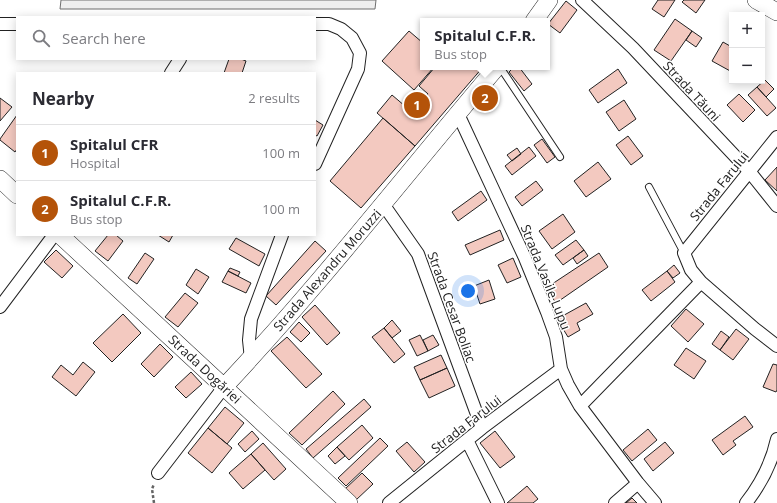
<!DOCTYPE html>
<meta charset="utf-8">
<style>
body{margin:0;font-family:"Open Sans",sans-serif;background:#f2f2f3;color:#2b2b33}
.controls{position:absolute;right:12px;top:12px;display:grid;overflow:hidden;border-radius:0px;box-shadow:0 2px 10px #0003}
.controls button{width:36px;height:36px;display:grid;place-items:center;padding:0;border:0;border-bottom:1px solid #e1e1e2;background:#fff;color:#2b2b33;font:20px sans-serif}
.you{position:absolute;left:468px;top:291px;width:14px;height:14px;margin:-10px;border:3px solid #fff;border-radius:50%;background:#1a73e8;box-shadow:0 0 0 6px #1a73e833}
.badge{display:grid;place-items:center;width:26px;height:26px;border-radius:50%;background:#b45309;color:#fff;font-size:13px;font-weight:700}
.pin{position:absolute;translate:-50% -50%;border:2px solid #fff;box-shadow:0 1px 4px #0006}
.popup{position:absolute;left:420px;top:18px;width:130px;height:52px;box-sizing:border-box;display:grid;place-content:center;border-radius:0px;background:#fff;filter:drop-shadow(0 1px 3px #0005);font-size:13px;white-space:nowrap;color:#7c7c81}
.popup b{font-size:15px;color:#2b2b33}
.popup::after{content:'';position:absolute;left:50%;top:100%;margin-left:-8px;border:8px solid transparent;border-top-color:#fff}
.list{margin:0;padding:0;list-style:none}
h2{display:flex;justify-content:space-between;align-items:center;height:52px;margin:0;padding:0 16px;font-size:17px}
h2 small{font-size:13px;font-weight:400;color:#7c7c81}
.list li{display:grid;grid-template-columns:26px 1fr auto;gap:12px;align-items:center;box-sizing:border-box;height:56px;padding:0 16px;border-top:1px solid #e1e1e2}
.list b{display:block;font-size:15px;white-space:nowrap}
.list p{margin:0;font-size:13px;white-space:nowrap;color:#7c7c81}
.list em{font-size:13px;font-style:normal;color:#7c7c81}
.icon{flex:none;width:22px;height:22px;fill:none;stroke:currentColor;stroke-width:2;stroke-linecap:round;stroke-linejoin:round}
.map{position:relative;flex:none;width:777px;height:503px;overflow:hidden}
.search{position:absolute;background:#fff;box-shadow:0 2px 10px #0003;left:16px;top:16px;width:300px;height:44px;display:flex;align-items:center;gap:10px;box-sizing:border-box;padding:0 14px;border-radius:0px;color:#7c7c81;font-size:15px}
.panel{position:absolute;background:#fff;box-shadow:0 2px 10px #0003;left:16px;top:72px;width:300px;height:164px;border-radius:0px}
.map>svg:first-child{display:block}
</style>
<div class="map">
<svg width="777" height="503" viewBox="0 0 777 503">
<rect width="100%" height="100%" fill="#fff"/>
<!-- green -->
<path fill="#eee" stroke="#6f6f6f" d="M61 0H376L375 9H60Z"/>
<!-- building -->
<path fill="#f3c9c0" stroke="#222" d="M658 0H675L664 17 652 9Z
M684 0H705L696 13 682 2Z
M566 1 577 10 560 33 548 24Z
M675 19 692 31 671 61 654 50Z
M409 31 423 43V67H434L414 90 382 61Z
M692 31 702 38 696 47 686 40Z
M723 42 730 46 732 43V72L712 61Z
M229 59H241L246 61 242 73H224Z
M435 67H443L446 70 449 67H483L415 146 377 113 392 95 412 112 428 94 419 86Z
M514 67H519L532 84 524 91 509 72Z
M618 69 627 83 598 103 589 90Z
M765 80 774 89 766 97 757 87Z
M757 87 776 108 767 116 748 95Z
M739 94 755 110 743 122 727 105Z
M0 98 12 107 0 121Z
M624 100 636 119 619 131 606 112Z
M17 115V149L15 152 0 140V139Z
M383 118 415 146 361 208 330 181Z
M315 120 323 125 317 136 315 135Z
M628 136 643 156 631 165 616 145Z
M542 139 555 157 547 163 534 145Z
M529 147 536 156 512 175 505 166Z
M517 148 521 154 512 161 507 155Z
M598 162 611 179 586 197 574 181Z
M777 167V191L765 180Z
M536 181 543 190 522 206 515 197Z
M481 191 487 200 458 221 452 212Z
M563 214 575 232 552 249 539 231Z
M500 230 504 240 470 255 465 245Z
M108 235H116L123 241 108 261 95 251Z
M158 235H173L169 242Z
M236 238 265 254 259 266 229 249Z
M576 240 584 250 563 265 555 255Z
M315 241 326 251 276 305 266 296Z
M56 250 73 266 62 278 44 262Z
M584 250 588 256 577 264 573 258Z
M145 253 154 259 137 284 128 278Z
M599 253 608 267 556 303 546 288Z
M513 258 521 277 507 283 498 265Z
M674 265 680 273 673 278 667 271Z
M230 268 240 272 238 276 228 271Z
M196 269 209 277 198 294 186 285Z
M228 271 251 283 246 293 222 282Z
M667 271 675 282 651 301 642 290Z
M489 280 495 299 480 304 474 286Z
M185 293 198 303 178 327 165 317Z
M586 303 593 314 577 323 580 330 568 337 557 319Z
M315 305 340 333 327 345 302 317Z
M686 309 704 324 688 342 671 326Z
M123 314 141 333 112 362 93 343Z
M392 320 401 331 392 338 384 328Z
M299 322 310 333 301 342 290 332Z
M384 328 405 354 394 363 372 337Z
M736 329 749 339 733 360 720 350Z
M721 331 729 337 720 350 712 344Z
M420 335 428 351 417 356 409 340Z
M433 335 439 345 428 351 423 340Z
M287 337 322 374 306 388 271 351Z
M160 344 173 357 154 377 141 364Z
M686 348 706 361 694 379 674 365Z
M441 355 447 368 420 380 414 367Z
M83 362 95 372 76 396 52 377 61 365 73 375Z
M773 364 777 365V390L776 392 763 387Z
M447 368 455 386 429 398 420 380Z
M191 372 202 384 186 398 175 387Z
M333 391 345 404 302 445 289 433Z
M364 399 371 407 313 458 306 449Z
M225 407 244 423 227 444 208 428Z
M745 416 753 427 733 441 736 445 723 455 712 440Z
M362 425 373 438 349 460 337 447Z
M208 428 232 448 212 473 188 453Z
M648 429 657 440 632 461 623 450Z
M252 431 259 439 245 452 238 444Z
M495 431 515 457 500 468 480 443Z
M380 438 388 446 346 486 338 478Z
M407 442 425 462 414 472 396 451Z
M665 442 674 453 653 471 644 459Z
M263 443 286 469 274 480 251 454Z
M337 447 345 456 335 464 328 456Z
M251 454 265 470 243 489 229 473Z
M362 473 373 484 356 500 345 489Z
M527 486 538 499 533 503H507Z
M632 498 637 503H626Z"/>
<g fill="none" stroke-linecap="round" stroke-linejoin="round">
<!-- lane casing -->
<g stroke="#222" stroke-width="8">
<path id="lane" d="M500 67 560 157
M649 187 684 253"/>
</g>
<!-- street casing -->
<g stroke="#222" stroke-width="14">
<path id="street" d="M582 0 633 48 749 171 777 206
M0 24H17
M315 24H329L341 29 352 38 360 53 358 69 315 164
M171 73 180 59
M458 114 525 258 547 312 556 337 561 369 568 385 580 406 638 483 655 503
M777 137 684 253 691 270 701 282 755 329 777 346
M383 204 418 254 482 428
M0 307 54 235
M251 359 249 340 251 319 282 235
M580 406 701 282
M467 440 498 503
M158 473 224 387
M389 503 482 428 561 369
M615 503 638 483
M746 503C760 485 772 462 777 439"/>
</g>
<!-- secondary casing -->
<g stroke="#222" stroke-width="18">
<path id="secondary" d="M756 0 777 12
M534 21 549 0
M0 179 17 195
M60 235 349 503
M224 387C320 285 406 174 497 67"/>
</g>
<!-- path -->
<path stroke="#646464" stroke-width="2.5" stroke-dasharray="3 2" stroke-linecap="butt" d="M154 503 152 489 154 484"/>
<!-- lane -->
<use href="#lane" stroke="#fff" stroke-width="6"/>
<!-- street -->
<use href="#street" stroke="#fff" stroke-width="12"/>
<!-- secondary -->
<use href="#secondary" stroke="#fff" stroke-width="17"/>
</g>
<g text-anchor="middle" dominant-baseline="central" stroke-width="3" stroke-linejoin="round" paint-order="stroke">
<!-- street labels -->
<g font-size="13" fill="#222" stroke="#fff">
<text transform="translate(692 91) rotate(47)">Strada Tăuni</text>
<text transform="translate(719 186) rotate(-51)">Strada Farului</text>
<text transform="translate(327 270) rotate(-49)">Strada Alexandru Moruzzi</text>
<text transform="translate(546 277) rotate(68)">Strada Vasile Lupu</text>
<text transform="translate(452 307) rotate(70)">Strada Cesar Boliac</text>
<text transform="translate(205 369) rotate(43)">Strada Dogăriei</text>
<text transform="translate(466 424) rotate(-38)">Strada Farului</text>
</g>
</g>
</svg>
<div class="controls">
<button>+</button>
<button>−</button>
</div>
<div class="you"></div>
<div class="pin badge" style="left:417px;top:105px">1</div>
<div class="pin badge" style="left:485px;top:98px">2</div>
<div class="popup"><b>Spitalul C.F.R.</b>Bus stop</div>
<div class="search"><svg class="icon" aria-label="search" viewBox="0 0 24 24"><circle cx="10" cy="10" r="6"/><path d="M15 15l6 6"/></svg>Search here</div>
<section class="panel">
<h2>Nearby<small>2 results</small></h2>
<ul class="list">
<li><span class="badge">1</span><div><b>Spitalul CFR</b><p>Hospital</p></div><em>100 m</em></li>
<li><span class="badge">2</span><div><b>Spitalul C.F.R.</b><p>Bus stop</p></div><em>100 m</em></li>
</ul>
</section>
</div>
